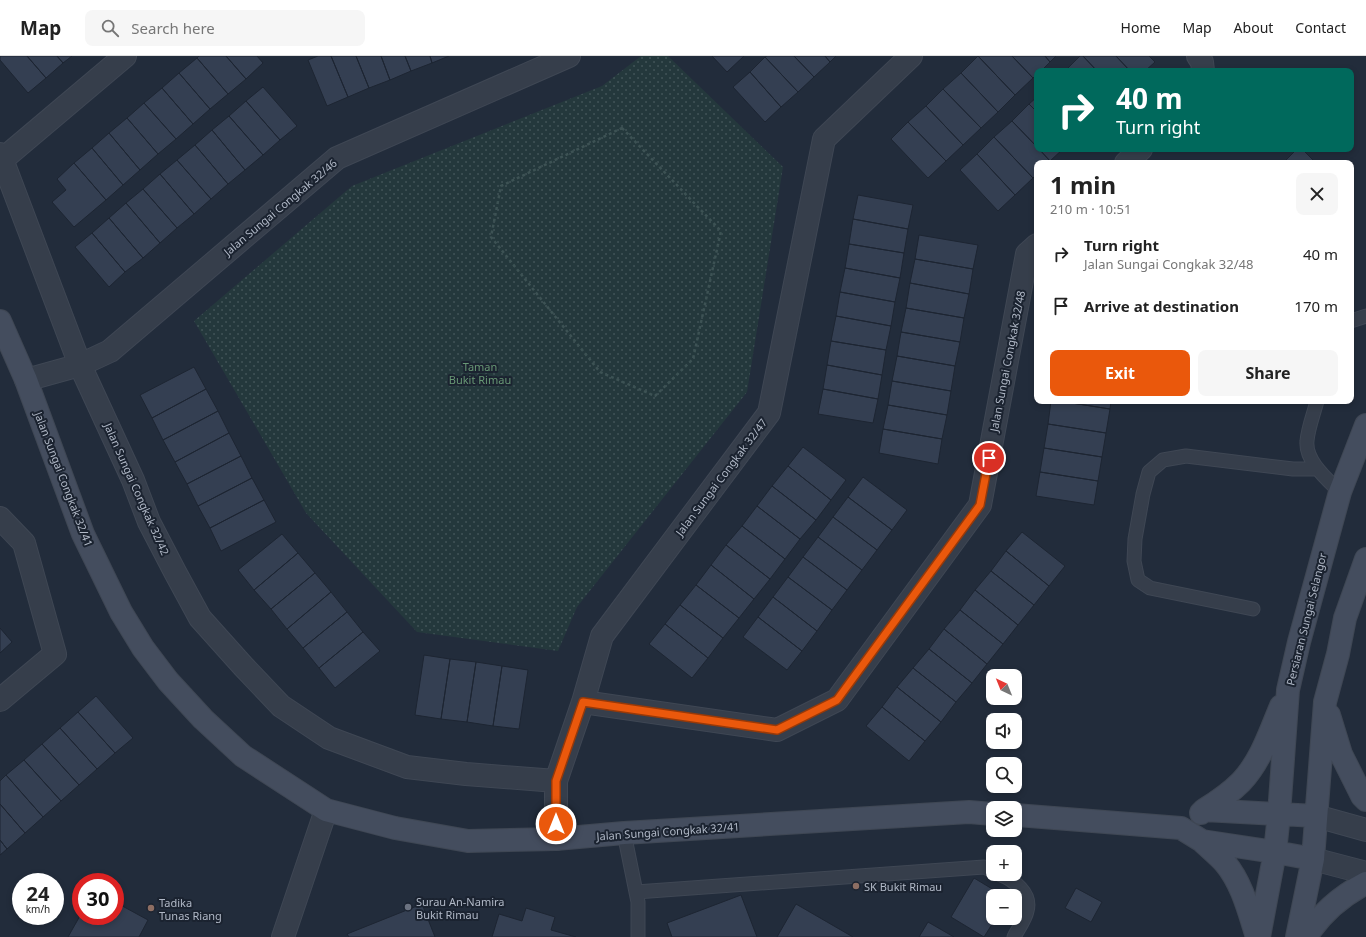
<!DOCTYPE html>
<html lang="en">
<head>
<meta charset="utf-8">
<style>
	:root { --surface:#fff; --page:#f6f6f6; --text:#222; --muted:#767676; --line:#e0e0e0; --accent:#ea580c }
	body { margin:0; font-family:"Noto Sans",sans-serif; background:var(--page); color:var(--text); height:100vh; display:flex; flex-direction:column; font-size:15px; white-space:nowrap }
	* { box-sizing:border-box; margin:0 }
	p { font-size:13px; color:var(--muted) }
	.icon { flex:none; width:22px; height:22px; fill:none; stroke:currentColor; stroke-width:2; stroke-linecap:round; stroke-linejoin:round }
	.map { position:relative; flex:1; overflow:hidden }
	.sheet { position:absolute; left:1034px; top:104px; width:320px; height:244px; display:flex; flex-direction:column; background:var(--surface); border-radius:8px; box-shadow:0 2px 6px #0003 }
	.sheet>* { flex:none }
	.banner { position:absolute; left:1034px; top:12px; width:320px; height:84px; border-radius:8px; box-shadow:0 2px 6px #0003; background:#00695c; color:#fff; overflow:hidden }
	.needle { width:26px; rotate:317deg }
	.tools { position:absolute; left:986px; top:613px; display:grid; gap:8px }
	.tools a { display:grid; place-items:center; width:36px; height:36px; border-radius:8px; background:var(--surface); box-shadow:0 2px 6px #0003; font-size:20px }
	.speed { position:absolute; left:12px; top:817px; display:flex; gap:8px; font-size:20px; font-weight:700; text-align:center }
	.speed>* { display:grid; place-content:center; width:52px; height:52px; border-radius:50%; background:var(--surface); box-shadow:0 2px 6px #0003; line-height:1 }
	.speed small { font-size:10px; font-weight:400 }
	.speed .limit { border:6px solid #d22; background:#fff; color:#111 }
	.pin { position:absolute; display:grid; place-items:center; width:34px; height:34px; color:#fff; margin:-17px; border:2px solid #fff; border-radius:50%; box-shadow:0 1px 4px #0007 }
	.me { position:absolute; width:44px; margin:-22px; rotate:0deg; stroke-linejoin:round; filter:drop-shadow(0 0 3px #0008) }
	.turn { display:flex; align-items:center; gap:14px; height:84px; padding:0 16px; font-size:18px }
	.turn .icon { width:52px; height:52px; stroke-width:2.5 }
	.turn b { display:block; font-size:28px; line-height:34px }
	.round { display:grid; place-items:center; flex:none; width:42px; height:42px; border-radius:8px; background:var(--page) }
	.head { display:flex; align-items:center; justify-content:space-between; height:68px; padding:0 16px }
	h1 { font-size:24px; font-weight:700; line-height:30px }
	.action { display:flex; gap:8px; margin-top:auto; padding:8px 16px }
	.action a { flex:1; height:46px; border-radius:8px; background:var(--accent); color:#fff; font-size:16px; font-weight:700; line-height:46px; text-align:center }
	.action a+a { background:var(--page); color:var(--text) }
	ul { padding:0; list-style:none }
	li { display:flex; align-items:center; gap:12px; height:52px; padding:0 16px }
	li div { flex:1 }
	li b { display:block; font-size:15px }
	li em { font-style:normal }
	header { display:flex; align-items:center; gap:24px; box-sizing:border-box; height:56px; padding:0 20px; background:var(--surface); border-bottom:1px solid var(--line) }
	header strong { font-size:19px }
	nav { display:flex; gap:22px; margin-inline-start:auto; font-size:14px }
	.search { width:280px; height:36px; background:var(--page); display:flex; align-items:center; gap:10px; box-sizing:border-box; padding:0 14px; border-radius:8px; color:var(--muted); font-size:15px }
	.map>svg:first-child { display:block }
</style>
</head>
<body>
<header>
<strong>Map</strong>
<div class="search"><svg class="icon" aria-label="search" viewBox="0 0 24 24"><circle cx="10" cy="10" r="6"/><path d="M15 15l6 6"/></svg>Search here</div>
<nav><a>Home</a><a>Map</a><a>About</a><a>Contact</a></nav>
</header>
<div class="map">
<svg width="1366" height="881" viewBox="0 0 1366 881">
	<defs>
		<pattern id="park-dots" width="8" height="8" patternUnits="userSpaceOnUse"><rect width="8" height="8" fill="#24383c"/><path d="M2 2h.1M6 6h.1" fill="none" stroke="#415357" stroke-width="1.8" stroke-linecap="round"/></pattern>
	</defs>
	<rect width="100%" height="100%" fill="#222c3b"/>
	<path fill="url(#park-dots)" d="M641,0H668L783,111L747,336L577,551L558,595L417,576L306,457L194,265L352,130L602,30Z"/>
	<path fill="#343f52" stroke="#1d2532" d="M0,0H27L46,22L28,37L0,4Z
		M27,0H57L63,7L46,22Z
		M57,0H72L63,7Z
		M199,0H226L246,23L228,38L197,2Z
		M226,0H257L263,7L246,23Z
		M318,0H331L348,41L327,50L308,4Z
		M331,0H356L369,32L348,41Z
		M356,0H381L390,24L369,32Z
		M381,0H405L411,15L390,24Z
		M405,0H430L432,7L411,15Z
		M430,0H449L432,7Z
		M712,0H744L727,16Z
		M767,0H794L814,21L798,36L765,1Z
		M794,0H825L830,6L814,21Z
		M825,0H836L830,6Z
		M978,0L1015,39L998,56L961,17Z
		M978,0H1012L1033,22L1015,39Z
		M1012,0H1045L1050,6L1041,15H1037V18L1033,22Z
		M1045,0H1056L1050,6Z
		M1080,0H1083L1097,15H1065Z
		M1083,0H1116L1130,15H1097Z
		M1116,0H1149L1155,6L1145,15H1130Z
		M765,1L798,36L781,51L750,16Z
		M197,2L228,38L210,53L179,17Z
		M750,16L781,51L765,66L733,31Z
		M179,17L210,53L193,68L162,32Z
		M961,17L998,56L981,72L943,33Z
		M263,31L297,70L280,84L246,45Z
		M162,32L193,68L176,83L144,47Z
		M943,33L981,72L963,89L926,50Z
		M1037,41V56L1029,48Z
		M246,45L280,84L263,99L229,60Z
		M144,47L176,83L158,98L127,62Z
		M1029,48L1037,56V91L1012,65Z
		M926,50L963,89L946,105L908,66Z
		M229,60L263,99L245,114L212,74Z
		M127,62L158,98L140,114L109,77Z
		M1012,65L1037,91V93H1039L1050,105L1049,107H1037V118L1033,122L994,81Z
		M908,66L946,105L928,122L891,83Z
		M212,74L245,114L228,128L195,89Z
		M109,77L140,114L123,129L92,92Z
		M994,81L1033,122L1015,139L977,98Z
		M195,89L228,128L211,143L177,104Z
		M92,92L123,129L106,144L74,107Z
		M1039,93H1063L1050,105Z
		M1297,93H1302L1316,107H1283Z
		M977,98L1015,139L998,155L960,114Z
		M177,104L211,143L194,158L160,118Z
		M74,107L106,144L74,171L52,146L66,134L57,123Z
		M160,118L194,158L177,172L143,133Z
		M143,133L177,172L160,187L126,147Z
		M858,139L913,149L908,173L853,163Z
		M126,147L160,187L143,202L109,162Z
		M109,162L143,202L125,216L92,177Z
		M853,163L908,173L904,197L849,188Z
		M92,177L125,216L109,231L75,191Z
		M919,179L978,189L973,213L915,203Z
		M849,188L904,197L900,222L845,212Z
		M915,203L973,213L969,238L910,227Z
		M845,212L900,222L895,246L840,236Z
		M910,227L969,238L964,262L906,252Z
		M840,236L895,246L891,270L836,260Z
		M906,252L964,262L960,286L901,276Z
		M836,260L891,270L886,294L831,285Z
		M901,276L960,286L955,310L897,300Z
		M831,285L886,294L882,319L827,309Z
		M897,300L955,310L951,335L892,325Z
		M827,309L882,319L878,343L823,333Z
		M194,311L206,333L152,362L140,339Z
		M892,325L951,335L947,359L888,349Z
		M206,333L218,355L163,384L152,362Z
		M823,333L878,343L873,367L818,358Z
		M1051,345H1059L1110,353L1106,377L1048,368Z
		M1059,345H1111L1110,353Z
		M888,349L947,359L942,383L883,373Z
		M218,355L229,377L175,406L163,384Z
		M1048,368L1106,377L1102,401L1044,392Z
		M883,373L942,383L938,408L879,397Z
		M229,377L241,400L187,428L175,406Z
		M803,391L846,424L831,444L788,410Z
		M1044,392L1102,401L1098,425L1040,416Z
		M241,400L252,422L198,450L187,428Z
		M788,410L831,444L816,464L772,430Z
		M1040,416L1098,425L1094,449L1036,440Z
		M863,421L907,454L892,474L848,441Z
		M252,422L264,444L210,472L198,450Z
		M772,430L816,464L800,483L757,450Z
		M848,441L892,474L877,494L833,461Z
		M264,444L276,466L221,495L210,472Z
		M757,450L800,483L785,503L742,470Z
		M833,461L877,494L862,514L818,481Z
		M742,470L785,503L770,523L726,489Z
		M1022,476L1065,510L1049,530L1006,495Z
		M282,478L298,497L254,534L238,514Z
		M818,481L862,514L847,534L803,501Z
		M726,489L770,523L754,543L711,509Z
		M1006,495L1049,530L1034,549L991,515Z
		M298,497L315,517L271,553L254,534Z
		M803,501L847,534L832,554L788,521Z
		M711,509L754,543L739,562L696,529Z
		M991,515L1034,549L1018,569L975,534Z
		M315,517L331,536L287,573L271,553Z
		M788,521L832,554L817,575L773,541Z
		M696,529L739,562L723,582L680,549Z
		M975,534L1018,569L1003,588L960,554Z
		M331,536L347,556L303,592L287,573Z
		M773,541L817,575L802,595L758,561Z
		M680,549L723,582L708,602L665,568Z
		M960,554L1003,588L987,608L944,573Z
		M347,556L363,576L319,612L303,592Z
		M758,561L802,595L787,614L743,581Z
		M665,568L708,602L692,622L649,588Z
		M0,572L12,586L0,597Z
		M944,573L987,608L972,627L929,593Z
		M363,576L380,595L335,632L319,612Z
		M929,593L972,627L956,646L913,612Z
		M424,599L450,603L441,663L415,659Z
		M450,603L476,606L467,666L441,663Z
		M476,606L502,610L493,670L467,666Z
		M502,610L528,614L519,673L493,670Z
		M913,612L956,646L941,666L897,631Z
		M897,631L941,666L925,685L882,651Z
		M96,640L133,682L115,697L78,656Z
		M882,651L925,685L909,705L866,670Z
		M78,656L115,697L97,713L60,672Z
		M60,672L97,713L79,729L42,688Z
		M42,688L79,729L61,745L24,704Z
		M24,704L61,745L43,761L6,719Z
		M6,719L43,761L25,777L0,748V725Z
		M0,748L25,777L7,793L0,784Z
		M0,784L7,793L0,799Z
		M974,822L1004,840H993V862H996L984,881L951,861Z
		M1076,832L1102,846L1091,866L1065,852Z
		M741,839L757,881H672L667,867Z
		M115,846L148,864L139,881H68L81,858V860H115Z
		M422,848L435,881H349L347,878Z
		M796,848L853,881H777Z
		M526,852L555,861L551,874L576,881H492L499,858L522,865Z
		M928,866L954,881H919Z"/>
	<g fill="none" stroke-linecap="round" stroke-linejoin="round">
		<g stroke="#3f4754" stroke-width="15">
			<path id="lane" d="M1351,265L1366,260
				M1317,345C1314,357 1308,372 1307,385C1305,405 1327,423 1340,436
				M1253,553L1150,532L1138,524L1134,505L1135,483L1143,438L1149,416L1163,404L1186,400L1293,413H1318
				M624,777L638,846V881
				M999,818C1014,824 1032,837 1027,855C1025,864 1018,873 1014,881
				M636,836L984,811L993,815"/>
		</g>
		<g stroke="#3f4754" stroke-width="24">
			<path id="street" d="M1198,0L1202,6L1203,15
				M0,98L80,309L133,424L149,466L175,516L200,562L243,610L281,650L329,682L407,711L466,718L556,725
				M3,103L125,0
				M1126,107L1141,93
				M26,324L80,309L110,295L337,102L569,0
				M0,462L24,487L55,598L0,644
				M583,646L777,674L837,644L980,449L1027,198L1037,189
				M1316,760L1366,774
				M556,783V725L583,646L602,580L769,357L824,83L911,0
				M1313,803L1366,817
				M283,881L326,754"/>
		</g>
		<g stroke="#3f4754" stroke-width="24">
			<path id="secondary" d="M0,265L26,324L83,478L121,556L143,592L168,625L203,663L243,700L326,754L395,772L468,785L556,783L624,777L969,756L993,758
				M1329,659L1341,698L1362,740L1366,744
				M1204,754C1217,746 1230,737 1241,726C1261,705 1270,676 1281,650
				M1201,757L1204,754L1316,760
				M1015,759L1181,772L1202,785L1275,796L1313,803
				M1202,785C1209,792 1218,799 1225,807C1242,827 1249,856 1257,881
				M1259,881L1275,796L1279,758L1288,634L1299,586L1340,436L1366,369
				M1297,881L1313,803L1325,646L1338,598L1345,562L1366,503
				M1306,881C1321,857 1341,840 1366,827"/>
		</g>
		<path stroke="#3d5254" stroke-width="2.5" stroke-dasharray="3 3" stroke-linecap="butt" d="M622,72L721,175L693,303L655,340L600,316L491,181L501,130Z"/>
		<use href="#lane" stroke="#363e4b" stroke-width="13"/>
		<use href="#street" stroke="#363e4b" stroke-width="22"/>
		<use href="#secondary" stroke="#444d5e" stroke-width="22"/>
	</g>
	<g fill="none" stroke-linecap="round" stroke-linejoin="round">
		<g stroke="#983908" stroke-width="10">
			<path id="route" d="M556,768V725L583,646L777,674L837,644L980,449L989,402"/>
		</g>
		<use href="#route" stroke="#ea580c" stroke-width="7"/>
	</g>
	<g fill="#8d6e63" stroke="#1b2330" stroke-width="1.5">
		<circle cx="856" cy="830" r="4"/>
		<circle cx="151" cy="852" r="4"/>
	</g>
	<circle fill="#6b7280" stroke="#1b2330" stroke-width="1.5" cx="408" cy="851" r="4"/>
	<g text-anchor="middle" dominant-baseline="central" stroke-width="4" stroke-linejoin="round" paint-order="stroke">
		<g font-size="11" fill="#b1b9c7" stroke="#1b2330">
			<text transform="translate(280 151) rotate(-40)">Jalan Sungai Congkak 32/46</text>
			<text transform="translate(1007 305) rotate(-79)">Jalan Sungai Congkak 32/48</text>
			<text transform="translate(721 421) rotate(-53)">Jalan Sungai Congkak 32/47</text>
			<text transform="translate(64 423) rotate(69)">Jalan Sungai Congkak 32/41</text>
			<text transform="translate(137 433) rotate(66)">Jalan Sungai Congkak 32/42</text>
			<text transform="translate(1306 563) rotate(-76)">Persiaran Sungai Selangor</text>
			<text transform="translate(668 775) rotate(-4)">Jalan Sungai Congkak 32/41</text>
		</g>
		<g font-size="11" fill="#689875" stroke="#1b2330">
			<text x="480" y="310">Taman<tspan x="480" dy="13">Bukit Rimau</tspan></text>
		</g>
		<g font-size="11" fill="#b1b9c7" stroke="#1b2330" text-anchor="start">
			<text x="864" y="830">SK Bukit Rimau</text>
			<text x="416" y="845">Surau An-Namira<tspan x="416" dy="13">Bukit Rimau</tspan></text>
			<text x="159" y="846">Tadika<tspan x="159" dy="13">Tunas Riang</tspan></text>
		</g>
	</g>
</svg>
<div class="tools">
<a><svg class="needle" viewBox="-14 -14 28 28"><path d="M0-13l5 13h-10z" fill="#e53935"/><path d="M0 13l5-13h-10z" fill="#767676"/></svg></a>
<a><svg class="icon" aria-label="sound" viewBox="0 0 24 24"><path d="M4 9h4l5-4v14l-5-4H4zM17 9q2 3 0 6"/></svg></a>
<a><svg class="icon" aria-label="search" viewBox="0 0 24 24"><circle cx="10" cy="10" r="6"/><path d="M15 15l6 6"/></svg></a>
<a><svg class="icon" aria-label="layers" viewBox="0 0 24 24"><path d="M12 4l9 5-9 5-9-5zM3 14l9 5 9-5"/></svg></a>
<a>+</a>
<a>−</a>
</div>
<div class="speed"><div>24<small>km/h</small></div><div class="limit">30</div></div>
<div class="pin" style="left:989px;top:402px;background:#d93025"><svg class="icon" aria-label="arrive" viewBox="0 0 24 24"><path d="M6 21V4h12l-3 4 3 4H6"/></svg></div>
<svg class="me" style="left:556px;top:768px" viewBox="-20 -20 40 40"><circle r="17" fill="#ea580c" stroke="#fff" stroke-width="3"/><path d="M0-11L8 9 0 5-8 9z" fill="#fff"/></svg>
<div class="banner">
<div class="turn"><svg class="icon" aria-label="right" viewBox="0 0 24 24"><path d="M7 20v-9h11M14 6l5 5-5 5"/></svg><div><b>40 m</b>Turn right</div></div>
</div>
<section class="sheet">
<div class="head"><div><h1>1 min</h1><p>210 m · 10:51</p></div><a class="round"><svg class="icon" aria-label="close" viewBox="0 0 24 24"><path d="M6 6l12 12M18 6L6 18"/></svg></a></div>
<ul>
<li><svg class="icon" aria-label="right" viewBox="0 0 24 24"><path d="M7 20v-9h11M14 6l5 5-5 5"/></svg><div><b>Turn right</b><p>Jalan Sungai Congkak 32/48</p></div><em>40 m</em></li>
<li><svg class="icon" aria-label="arrive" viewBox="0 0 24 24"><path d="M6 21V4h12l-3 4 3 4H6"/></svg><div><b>Arrive at destination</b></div><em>170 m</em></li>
</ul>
<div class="action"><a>Exit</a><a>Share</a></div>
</section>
</div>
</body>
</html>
